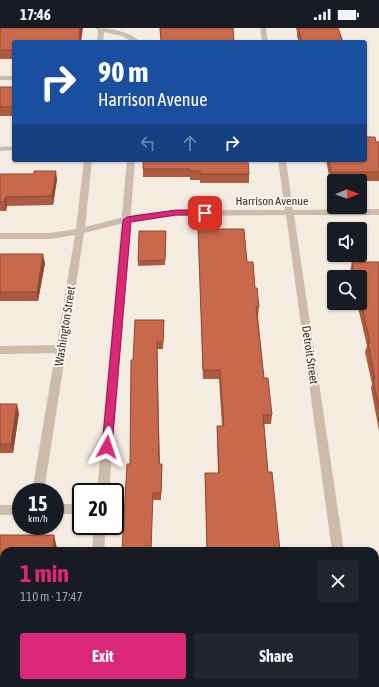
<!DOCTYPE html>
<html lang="en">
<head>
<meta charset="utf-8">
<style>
	:root { --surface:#171b24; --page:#20242c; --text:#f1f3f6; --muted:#9ea1a6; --accent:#db2777 }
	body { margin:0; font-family:"Asap Condensed",sans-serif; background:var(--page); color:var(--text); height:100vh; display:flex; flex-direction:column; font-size:15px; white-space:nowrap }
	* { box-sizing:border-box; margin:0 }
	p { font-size:13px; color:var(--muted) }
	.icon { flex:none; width:22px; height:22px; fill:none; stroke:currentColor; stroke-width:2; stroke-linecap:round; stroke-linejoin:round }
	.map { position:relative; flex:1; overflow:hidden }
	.panel { position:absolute; left:0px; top:519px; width:379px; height:140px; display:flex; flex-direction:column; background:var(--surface); border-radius:12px 12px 0 0; box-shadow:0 1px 3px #0004 }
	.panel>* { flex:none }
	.guide { position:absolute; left:12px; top:12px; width:355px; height:122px; border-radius:4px; box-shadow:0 1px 3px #0004; background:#1a4fa0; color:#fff; overflow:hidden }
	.needle { width:26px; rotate:89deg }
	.buttons { position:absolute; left:327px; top:146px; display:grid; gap:8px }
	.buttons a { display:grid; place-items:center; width:40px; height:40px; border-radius:4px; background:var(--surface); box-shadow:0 1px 3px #0004; font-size:20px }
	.speed { position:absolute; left:12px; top:455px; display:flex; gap:8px; font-size:20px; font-weight:700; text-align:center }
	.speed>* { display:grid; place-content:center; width:52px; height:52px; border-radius:50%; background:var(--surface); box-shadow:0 1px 3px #0004; line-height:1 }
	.speed small { font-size:10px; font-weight:400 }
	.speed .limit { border:2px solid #111; border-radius:6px; background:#fff; color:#111 }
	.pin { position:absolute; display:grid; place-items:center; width:34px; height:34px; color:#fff; margin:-17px; border-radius:8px; box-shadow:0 2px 6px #0006 }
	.me { position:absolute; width:44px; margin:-22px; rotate:5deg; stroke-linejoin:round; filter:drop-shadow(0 0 3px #0008) }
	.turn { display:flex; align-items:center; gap:14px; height:84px; padding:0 20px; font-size:18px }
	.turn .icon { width:52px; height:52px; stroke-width:2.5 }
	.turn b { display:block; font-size:28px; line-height:34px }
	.lanes { display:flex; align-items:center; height:38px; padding:0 20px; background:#0003; justify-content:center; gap:20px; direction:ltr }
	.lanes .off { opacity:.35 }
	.round { display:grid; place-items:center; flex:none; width:42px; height:42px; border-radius:4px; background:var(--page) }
	.headline { display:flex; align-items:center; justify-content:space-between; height:68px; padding:0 20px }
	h1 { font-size:24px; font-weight:700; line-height:30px; color:var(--accent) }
	.primary-button { display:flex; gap:8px; margin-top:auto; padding:8px 20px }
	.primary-button a { flex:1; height:46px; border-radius:4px; background:var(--accent); color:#fff; font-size:16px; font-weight:700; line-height:46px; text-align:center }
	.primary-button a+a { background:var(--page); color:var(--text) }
	.status { display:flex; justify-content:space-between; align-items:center; height:28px; padding:0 20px; background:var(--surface); direction:ltr }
	.status svg { height:11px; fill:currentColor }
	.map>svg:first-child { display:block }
</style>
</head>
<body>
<div class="status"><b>17:46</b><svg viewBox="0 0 49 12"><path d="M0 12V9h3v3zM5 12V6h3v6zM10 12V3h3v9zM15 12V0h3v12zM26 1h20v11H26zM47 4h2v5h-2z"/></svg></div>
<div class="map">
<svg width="379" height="659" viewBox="0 0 379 659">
	<rect width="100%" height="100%" fill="#f4ebe1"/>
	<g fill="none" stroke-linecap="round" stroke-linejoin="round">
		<path fill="#cdbbac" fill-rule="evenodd" d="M95,0C109,0 130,3 140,14H133L122,8L104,4L103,14H97L98,2Z
			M14,118V122L0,123V119Z
			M127,132H135L109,464H97Z
			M61,317L65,318L66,321L65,324L61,325L0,326V318Z"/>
		<path fill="#cdbbac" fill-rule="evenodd" d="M260,0H266L268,14H262Z
			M0,48H14V52H0Z
			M84,132H92L85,199L136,186L176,182H285L278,132H286L293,182L379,181V187H294L344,523H332L286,187L176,188L136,192L84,205L44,464H32L75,207L50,211H0V205H50L76,201Z
			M55,476H81V486H55Z
			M0,477H21V487H0Z
			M94,498H106L104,523H92Z
			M80,655H94V659H80Z
			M350,655H364V659H350Z"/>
	</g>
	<path fill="#ac5a40" d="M0,0L14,14V31H0Z
		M296,0H338L343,14H299L297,9V4Z
		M0,59H14V88H0Z
		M376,114H379V153H330L326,132H365Z
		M143,132L249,146V155H200V152H190V149H143Z
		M0,146L57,151L53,177L7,178L6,183H0Z
		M198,201L247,234L255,260L259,279L258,288L264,350L272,387L271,396H264L268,444L280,523H207L205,445H218L217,408V398H222L219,351H203Z
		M166,208L165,237L138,238V233Z
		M0,224V226L45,235L38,273H0Z
		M352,234H379V403L371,360L372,356L365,324L367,318L357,275H360V249H351L350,243Z
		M164,299L163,321H157L160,436H162V442L161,472H153L122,523L130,436L133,332Z
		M0,376L19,385L13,425H0Z"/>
	<path fill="#8c4a34" d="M80,0H83L81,14H79Z
		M56,143L57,151L53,177L52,168Z
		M6,169L7,178L6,183L4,174Z
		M43,226L45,235L38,273L37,264Z
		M17,376L19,385L13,425L11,416Z
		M54,507L57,520V523H53Z
		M4,652V655H10L9,659H3Z"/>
	<path fill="#c8694b" stroke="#8c4a34" d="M0,0H80L79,14H14V22H0Z
		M160,0H233L234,14H161Z
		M298,0H338L343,14H302Z
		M0,59H14V79H0Z
		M365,109H375L376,114H379V144H331L329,132H365Z
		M143,132H248L249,146H200V143H190V141H143Z
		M34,143H56L52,168L6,169L4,174H0V146H34Z
		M198,201H244L247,234H253L255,260H257L259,279H256L264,350H268L272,387H263L268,444H272L280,523H207L205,445H219L217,398H224L220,342H203Z
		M139,203H166L165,232L138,233Z
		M0,226H43L37,264H0Z
		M352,234H379V381L373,351H375L368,315H370L360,269V249H355Z
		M135,292H164L163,314H157L159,436H162L161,465H153L151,523H120H122L127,436H130L131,332H133Z
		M0,376H17L11,416H0Z
		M0,507H54L53,523H4V652L3,659H0Z
		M211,655H292V659H211Z"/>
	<path fill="#db2777" stroke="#8e194d" d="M176,182H205L209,185L205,187H176L131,194L112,419L110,421H103L102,419L123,192L127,189Z"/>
	<g text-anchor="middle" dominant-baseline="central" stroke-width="4" stroke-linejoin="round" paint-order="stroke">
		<g font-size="12" fill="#3b302b" stroke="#fbf5ee">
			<text x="272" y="173">Harrison Avenue</text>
			<text transform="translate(65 298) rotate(-81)">Washington Street</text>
			<text transform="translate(310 327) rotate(82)">Detroit Street</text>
		</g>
	</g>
</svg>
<div class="buttons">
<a><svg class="needle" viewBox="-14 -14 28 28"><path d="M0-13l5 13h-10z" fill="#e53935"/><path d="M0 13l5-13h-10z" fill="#9ea1a6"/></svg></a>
<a><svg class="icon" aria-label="sound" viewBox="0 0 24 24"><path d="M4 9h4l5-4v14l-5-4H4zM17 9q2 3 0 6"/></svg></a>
<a><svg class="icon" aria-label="search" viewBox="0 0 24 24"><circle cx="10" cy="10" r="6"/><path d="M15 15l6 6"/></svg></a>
</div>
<div class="speed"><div>15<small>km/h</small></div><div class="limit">20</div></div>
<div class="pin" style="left:205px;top:185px;background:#d93025"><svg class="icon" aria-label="arrive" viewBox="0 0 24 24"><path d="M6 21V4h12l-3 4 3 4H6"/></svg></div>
<svg class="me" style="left:107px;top:419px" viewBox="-20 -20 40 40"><path d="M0-17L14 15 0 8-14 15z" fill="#db2777" stroke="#fff" stroke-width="4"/></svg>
<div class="guide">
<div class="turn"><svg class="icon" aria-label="right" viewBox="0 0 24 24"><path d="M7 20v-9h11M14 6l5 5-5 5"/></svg><div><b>90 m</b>Harrison Avenue</div></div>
<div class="lanes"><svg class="icon off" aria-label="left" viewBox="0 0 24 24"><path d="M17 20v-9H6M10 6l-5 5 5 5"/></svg><svg class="icon off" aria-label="ahead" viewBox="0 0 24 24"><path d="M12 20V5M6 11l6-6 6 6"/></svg><svg class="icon" aria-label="right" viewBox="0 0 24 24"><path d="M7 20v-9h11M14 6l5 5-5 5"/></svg></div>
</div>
<section class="panel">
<div class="headline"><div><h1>1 min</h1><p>110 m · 17:47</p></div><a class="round"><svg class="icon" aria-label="close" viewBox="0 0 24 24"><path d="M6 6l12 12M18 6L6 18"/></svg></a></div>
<div class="primary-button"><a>Exit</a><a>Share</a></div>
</section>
</div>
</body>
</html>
